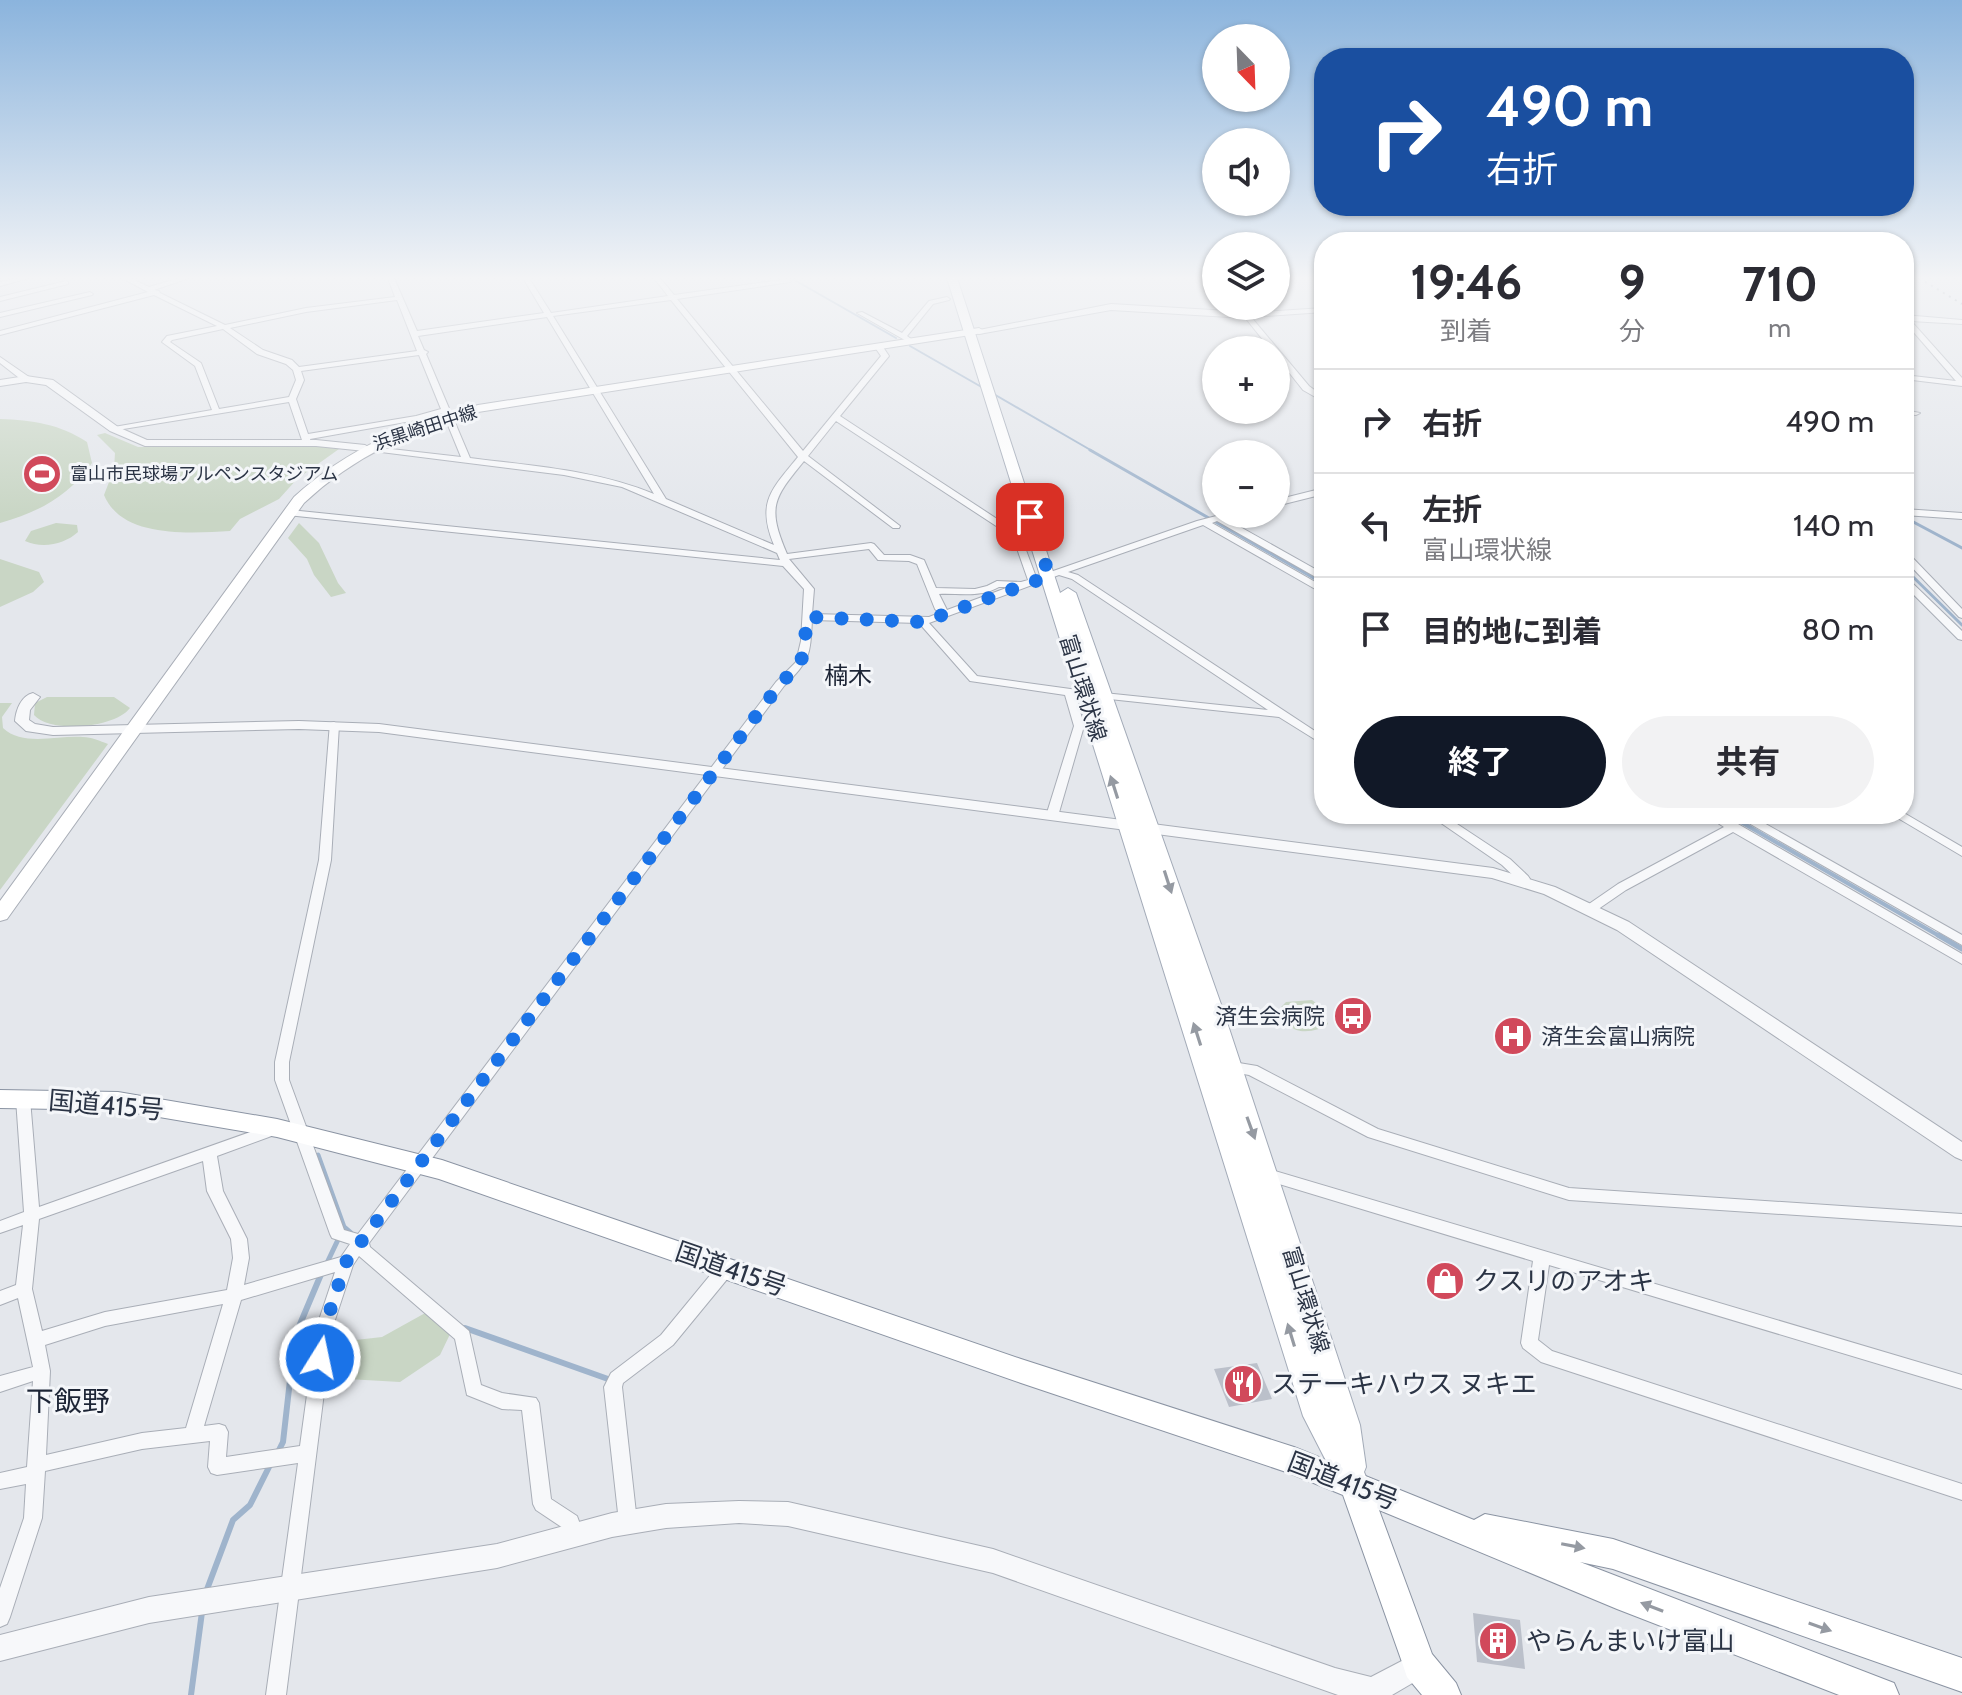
<!DOCTYPE html>
<html lang="ja">
<head>
<meta charset="utf-8">
<style>
	:root { --surface:#fff; --page:#f2f2f3; --text:#2b2b33; --muted:#7c7c81; --line:#e1e1e2; --accent:#111827 }
	body { margin:0; font-family:Cabin,"Noto Sans JP",sans-serif; background:var(--page); color:var(--text); height:100vh; display:flex; flex-direction:column; font-size:30px; white-space:nowrap }
	* { box-sizing:border-box; margin:0 }
	p { font-size:26px; color:var(--muted) }
	.icon { flex:none; width:44px; height:44px; fill:none; stroke:currentColor; stroke-width:2; stroke-linecap:round; stroke-linejoin:round }
	.map { position:relative; flex:1; overflow:hidden }
	.drawer { position:absolute; left:1314px; top:232px; width:600px; height:592px; display:flex; flex-direction:column; background:var(--surface); border-radius:32px; box-shadow:0 2px 6px #0004 }
	.drawer>* { flex:none }
	.hud { position:absolute; left:1314px; top:48px; width:600px; height:168px; border-radius:32px; box-shadow:0 2px 6px #0004; background:#1a4fa0; color:#fff; overflow:hidden }
	.needle { width:52px; rotate:157deg }
	.tools { position:absolute; left:1202px; top:24px; display:grid; gap:16px }
	.tools a { display:grid; place-items:center; width:88px; height:88px; border-radius:50%; background:var(--surface); box-shadow:0 2px 6px #0004; font-size:40px }
	.pin { position:absolute; display:grid; place-items:center; width:68px; height:68px; color:#fff; margin:-34px; border-radius:16px; box-shadow:0 4px 12px #0006 }
	.me { position:absolute; width:88px; margin:-44px; rotate:10deg; stroke-linejoin:round; filter:drop-shadow(0 0 6px #0008) }
	.turn { display:flex; align-items:center; gap:28px; height:168px; padding:0 40px; font-size:36px }
	.turn .icon { width:104px; height:104px; stroke-width:2.5 }
	.turn b { display:block; font-size:56px; line-height:68px }
	.eta { display:flex; justify-content:space-evenly; align-items:center; height:136px; text-align:center }
	.eta b { font-size:48px; font-weight:700; line-height:56px }
	.action { display:flex; gap:16px; margin-top:auto; padding:16px 40px }
	.action a { flex:1; height:92px; border-radius:48px; background:var(--accent); color:#fff; font-size:32px; font-weight:700; line-height:92px; text-align:center }
	.action a+a { background:var(--page); color:var(--text) }
	ul { padding:0; list-style:none }
	li { display:flex; align-items:center; gap:24px; height:104px; padding:0 40px; border-top:2px solid var(--line) }
	li div { flex:1 }
	li b { display:block; font-size:30px }
	li em { font-style:normal }
	.map>svg:first-child { display:block }
</style>
</head>
<body>
<div class="map">
<svg width="1962" height="1695" viewBox="0 0 1962 1695">
	<rect width="100%" height="100%" fill="#e4e7ec"/>
	<path fill="#c9d6c5" d="M0,419C32,420 60,424 87,442L92,463C69,496 39,512 0,523Z
		M105,433L138,447L313,446L339,449L297,479L279,499L240,519L230,531C191,533 122,539 104,495L114,469L115,453L97,435Z
		M56,523L77,525L78,532C65,544 43,549 25,541L31,531Z
		M299,523L319,543L338,583L346,593L331,597L314,575L307,559L288,538Z
		M0,559L39,572L44,582L33,592L0,607Z
		M47,697H114L130,708C115,728 51,734 34,715L35,703Z
		M0,703H12L2,717L3,728C23,747 58,735 83,737C92,737 100,741 108,744L0,890Z
		M1312,1000L1320,1006L1328,1024C1320,1031 1298,1035 1290,1026C1286,1021 1284,1012 1281,1007L1286,1002Z
		M427,1312L452,1330L440,1355L400,1382L330,1378L338,1342L382,1337Z"/>
	<g fill="none" stroke-linecap="round" stroke-linejoin="round">
		<path stroke="#9fb4cc" stroke-width="2" d="M791,278L896,338
			M910,346L985,389
			M992,393L1094,452"/>
		<path stroke="#9fb4cc" stroke-width="3" d="M1090,450L1324,584
			M1904,517L1962,548
			M1904,568L1962,625"/>
		<path stroke="#9fb4cc" stroke-width="4" d="M1727,814L1941,937"/>
		<path stroke="#9fb4cc" stroke-width="5" d="M1938,935L1962,949
			M318,1155L344,1227L351,1233
			M326,1265L344,1227"/>
		<path stroke="#9fb4cc" stroke-width="6" d="M465,1328L608,1379
			M278,1452L283,1442L295,1336L322,1272
			M206,1592L233,1520L250,1505L271,1463
			M191,1695L202,1612"/>
	</g>
	<path fill="#bbc0ca" d="M1257,1363L1272,1399L1229,1407L1214,1369Z
		M1473,1613L1520,1620L1525,1669L1477,1662Z"/>
	<g fill="none" stroke-linecap="round" stroke-linejoin="round">
		<g stroke="#a9aeb7" stroke-width="2">
			<path id="minor" d="M18,278H29L0,286V282Z
				M122,278H130L149,287L179,278H189L154,290L159,291L160,293L225,325L306,308L395,297L388,278H394L417,331L544,313L523,278H529L551,313L668,296L654,278H660L674,295L788,279L791,281L790,282L677,299L803,451L881,356L874,346L878,344H881L889,356L840,416L1020,534L1036,577L1197,521L1224,514H1238L1226,519L1324,574V581L1321,580L1217,521L1212,523L1324,587V594L1203,525L1068,572L1078,575L1324,737V745L1279,717L1100,698L1099,696L1104,693L1268,710L1072,579L1059,575L929,623L977,676L1085,691L1090,694L1085,697L1076,696L1084,726L1058,816L1052,820L1046,816L1074,726L1065,695L970,681L919,623L812,620C810,657 810,660 784,686L369,1243L370,1247L469,1331L481,1385L502,1393L536,1398L539,1403L551,1499L577,1516L584,1535L582,1541L575,1544L568,1541L563,1528L536,1510L533,1504L522,1410L502,1409L467,1395L455,1339L359,1256L353,1265L332,1329L286,1695H266L298,1463L217,1475L211,1473L208,1467L210,1441L142,1449L45,1471L42,1518L10,1617L7,1624L0,1627V1588L24,1518L26,1484L0,1489V1473L27,1467L33,1381L0,1392V1376L33,1367L18,1298L0,1305V1291L16,1285L23,1225L0,1233V1221L24,1212L16,1099L18,1095L23,1094L28,1095L30,1099L39,1207L267,1126L272,1124L277,1126L279,1130L277,1134L217,1156L223,1191L247,1239L249,1258L244,1285L341,1257L350,1244L332,1238L330,1234L275,1080V1062L319,860L330,723L334,722L339,725L331,860L289,1062V1080L344,1230L358,1234L776,682L796,662L801,641L804,589L783,566L287,515L286,513L290,510L780,560L777,553L622,487L564,475L365,450L361,448L365,446L461,457L443,413L417,420L310,439L311,443L307,445L303,443L289,402L111,431V427H114L212,410L195,366L162,342L167,336L217,326L154,295L0,335V331L148,292ZM397,300L417,351L299,367L292,360L263,350L230,328L306,312ZM671,300L798,457C772,489 756,502 774,545L666,499L553,316ZM547,317L654,494C596,470 532,466 470,458L426,354L428,352L424,350L418,336ZM223,329L257,354L286,364L293,370L296,380L289,397L219,409L201,363L170,342L172,340ZM419,355L441,409L416,416L308,434L296,399L304,380L301,371ZM836,421L1013,537L1028,580L1021,582L997,581L987,586L975,589L936,588L924,560L910,555H884L874,544L871,543L787,554C767,507 773,499 804,461L893,528H899L900,526L808,456ZM869,549L878,560L909,561L917,564L935,609L939,613L929,617L812,614L814,589L789,559ZM999,587H1009L947,610L939,594C959,593 980,598 999,587ZM203,1161L207,1191L231,1239L233,1258L227,1290L105,1312L42,1331L32,1289L39,1219ZM335,1272L316,1329L300,1446L226,1457L228,1432L225,1426L219,1424L204,1426L241,1300ZM223,1304L186,1428L142,1433L46,1455L50,1371L45,1345L105,1326Z
				M66,281L68,282V284L0,301V297Z
				M90,292L93,294L92,295L0,317V313Z
				M947,297L950,299L949,300L933,304L907,336L914,341L910,343L857,313L862,312L902,333L929,301Z
				M1324,308V312L1251,317L1309,386L1324,397V402L1303,390L1276,356V350H1271L1243,315L1246,313Z
				M1904,315L1962,320V324L1911,321L1962,378V386L1904,379V375L1956,381L1904,321Z
				M0,357L29,377V381H23L0,363Z
				M1904,410L1920,413L1916,415L1904,414Z
				M1324,488V494L1276,506V500Z
				M1904,509L1962,513V519L1904,515Z
				M1904,551L1907,552L1962,609V618L1959,617L1904,559Z
				M1904,577L1907,578L1962,631V640L1958,639L1904,585Z
				M1904,813L1962,847V856L1891,814Z
				M1428,814H1442L1510,859L1528,876L1530,879L1528,882H1520L1502,865Z
				M1704,814H1718L1738,824L1962,954V964L1733,832L1626,890L1594,912H1586L1584,909L1586,906L1618,884L1724,827Z
				M1733,814H1748L1962,935V945Z
				M1227,1061L1257,1066L1378,1129L1569,1188L1962,1214V1226L1569,1200L1368,1137L1249,1075L1222,1070L1220,1066L1222,1062Z
				M1268,1169L1962,1375V1389L1549,1265L1538,1340L1552,1351L1962,1484V1500L1541,1362L1523,1348L1521,1343L1533,1261L1263,1179L1260,1175L1263,1171Z
				M727,1260L733,1262L735,1267L733,1272L673,1345L623,1383L622,1387L637,1522L635,1528L628,1531L621,1528L619,1522L604,1387L611,1373L661,1335L721,1262Z"/>
		</g>
		<g stroke="#a9aeb7" stroke-width="2">
			<path id="tertiary" d="M1111,304L1246,312L1251,315L1246,318L1111,310L979,334L974,331Z
				M26,376L53,380L118,427L147,440H316L365,445L370,448L365,451L316,446H145L110,431L46,385L26,382L0,386V380Z
				M33,693L40,697L30,710L29,720L35,724L53,727L299,721L379,724L1493,868L1555,887L1629,922L1962,1142V1160L1955,1157L1617,930L1544,894L1492,878L379,732L299,729L53,735L26,731L15,721C16,710 21,696 33,693Z
				M739,1501L788,1502L993,1549L1335,1668L1371,1677L1419,1652L1428,1656L1432,1665L1428,1674L1392,1695H1338L993,1573L788,1526L739,1523L666,1528L612,1537L497,1568L149,1623L0,1661V1635L149,1597L497,1544L612,1513L666,1504Z"/>
		</g>
		<g stroke="#a9aeb7" stroke-width="2">
			<path id="secondary" d="M979,328L984,331L983,333L478,412C412,430 354,456 304,503L7,919L0,921V901L294,497C348,448 409,423 478,405Z"/>
		</g>
		<g stroke="#a3abb8" stroke-width="2">
			<path id="primary" d="M947,278H957L1060,593L1068,588L1076,593L1222,1007L1360,1425L1366,1467L1364,1472L1369,1484L1365,1494L1354,1498L1343,1494L1303,1416Z"/>
		</g>
		<g stroke="#8b94a3" stroke-width="2">
			<path id="trunk" d="M0,1090L118,1092L277,1119L442,1160L1021,1359L1294,1447L1474,1520L1485,1514L1613,1539L1962,1658V1692L1613,1569L1580,1562L1894,1683L1899,1695H1839L1617,1609L1379,1510L1432,1654L1456,1683L1461,1695H1422L1407,1677L1403,1665L1343,1495L1289,1473L1021,1383L439,1179L277,1137L118,1110L0,1108Z"/>
		</g>
		<use href="#minor" fill="#f7f8fa" fill-rule="evenodd"/>
		<use href="#tertiary" fill="#f7f8fa" fill-rule="evenodd"/>
		<use href="#secondary" fill="#fff" fill-rule="evenodd"/>
		<use href="#primary" fill="#fff" fill-rule="evenodd"/>
		<use href="#trunk" fill="#fff" fill-rule="evenodd"/>
		<path stroke="#7d8696" stroke-width="2" stroke-dasharray="2 5" stroke-linecap="butt" d="M1919,278L1962,304"/>
	</g>
	<defs><path id="oneway-solid" d="M-6-.8H1V-3.2L6.5 0L1 3.2V.8H-6Z" transform="scale(2)"/></defs>
	<g fill="#959aa2">
		<use href="#oneway-solid" transform="translate(1114 787) rotate(-108)"/>
		<use href="#oneway-solid" transform="translate(1168 882) rotate(72)"/>
		<use href="#oneway-solid" transform="translate(1197 1034) rotate(-108)"/>
		<use href="#oneway-solid" transform="translate(1251 1128) rotate(70)"/>
		<use href="#oneway-solid" transform="translate(1291 1335) rotate(-107)"/>
		<use href="#oneway-solid" transform="translate(1573 1546) rotate(11)"/>
		<use href="#oneway-solid" transform="translate(1652 1607) rotate(-159)"/>
		<use href="#oneway-solid" transform="translate(1820 1627) rotate(19)"/>
	</g>
	<linearGradient id="sky" x2="0" y2="1"><stop stop-color="#8bb4dd"/><stop offset="0.54" stop-color="#f3f4f6"/><stop offset="1" stop-color="#f3f4f6" stop-opacity="0"/></linearGradient>
	<rect width="1962" height="515" fill="url(#sky)"/>
	<g fill="none" stroke-linecap="round" stroke-linejoin="round">
		<path stroke="#1a73e8" stroke-width="14" stroke-dasharray="0 25.2" d="M320,1358L324,1329L346,1262L780,684L801,663L808,617L923,622L1041,579L1049,575L1030,517"/>
	</g>
	<defs>
		<g id="stadium-disc" transform="scale(2)"><circle r="9.5" fill="#d1495b" stroke="#f4f6f9"/><path d="M0-5a6.5 5 0 1 0 0 10a6.5 5 0 1 0 0-10ZM-3.5-1.8h7v3.6h-7Z" fill="#fff"/></g>
		<g id="bus-disc" transform="scale(2)"><circle r="9.5" fill="#d1495b" stroke="#f4f6f9"/><path d="M-5-6H5V4H4V6H2V4H-2V6H-4V4H-5ZM-3.5-4V0h7V-4ZM-3.5 1.2v1.5H-2V1.2ZM2 1.2v1.5H3.5V1.2Z" fill="#fff"/></g>
		<g id="hospital-disc" transform="scale(2)"><circle r="9.5" fill="#d1495b" stroke="#f4f6f9"/><path d="M-5-5h3v3.5h4V-5h3V5h-3V1.5h-4V5h-3Z" fill="#fff"/></g>
		<g id="shop-disc" transform="scale(2)"><circle r="9.5" fill="#d1495b" stroke="#f4f6f9"/><path d="M-5-2.5h2.3a2.7 3.5 0 0 1 5.4 0H5L5.5 6h-11ZM-1.5-2.5h3a1.5 2.3 0 0 0-3 0Z" fill="#fff"/></g>
		<g id="restaurant-disc" transform="scale(2)"><circle r="9.5" fill="#d1495b" stroke="#f4f6f9"/><path d="M-5-6h1v4h1v-4h1v4h1v-4h1v5L-1.5 .5V6h-2V.5L-5-1ZM5-6V6H3V1.5H1.5Q1.5-4 5-6Z" fill="#fff"/></g>
		<g id="building-disc" transform="scale(2)"><circle r="9.5" fill="#d1495b" stroke="#f4f6f9"/><path d="M-4-6H4V6H1V3H-1V6H-4ZM-2.5-4.3h1.7v1.8h-1.7ZM.8-4.3h1.7v1.8H.8ZM-2.5-1h1.7V.8h-1.7ZM.8-1h1.7V.8H.8Z" fill="#fff"/></g>
	</defs>
	<g fill-rule="evenodd">
		<use href="#stadium-disc" x="42" y="474"/>
		<use href="#bus-disc" x="1353" y="1016"/>
		<use href="#hospital-disc" x="1513" y="1036"/>
		<use href="#shop-disc" x="1445" y="1281"/>
		<use href="#restaurant-disc" x="1243" y="1384"/>
		<use href="#building-disc" x="1498" y="1641"/>
	</g>
	<g text-anchor="middle" dominant-baseline="central" stroke-width="6" stroke-linejoin="round" paint-order="stroke">
		<g font-size="18" fill="#2b3445" stroke="#f4f6f9">
			<text transform="translate(425 428) rotate(-18)">浜黒崎田中線</text>
		</g>
		<g font-size="18" fill="#2b3445" stroke="#f4f6f9" text-anchor="start">
			<text x="70" y="474">富山市民球場アルペンスタジアム</text>
		</g>
		<g font-size="22" fill="#2b3445" stroke="#f4f6f9">
			<text transform="translate(1083 688) rotate(73)">富山環状線</text>
			<text transform="translate(1306 1300) rotate(73)">富山環状線</text>
		</g>
		<g font-size="22" fill="#2b3445" stroke="#f4f6f9" text-anchor="end">
			<text x="1325" y="1016">済生会病院</text>
			<text x="1541" y="1036" text-anchor="start">済生会富山病院</text>
		</g>
		<g font-size="24" fill="#1d2536" stroke="#f4f6f9">
			<text x="848" y="675">楠木</text>
		</g>
		<g font-size="26" fill="#2b3445" stroke="#f4f6f9">
			<text transform="translate(106 1105) rotate(5)">国道415号</text>
			<text transform="translate(731 1269) rotate(19)">国道415号</text>
			<text transform="translate(1343 1481) rotate(21)">国道415号</text>
		</g>
		<g font-size="26" fill="#2b3445" stroke="#f4f6f9" text-anchor="start">
			<text x="1473" y="1281">クスリのアオキ</text>
			<text x="1271" y="1384">ステーキハウス ヌキエ</text>
			<text x="1526" y="1641">やらんまいけ富山</text>
		</g>
		<g font-size="28" fill="#1d2536" stroke="#f4f6f9">
			<text x="68" y="1401">下飯野</text>
		</g>
	</g>
</svg>
<div class="tools">
<a><svg class="needle" viewBox="-14 -14 28 28"><path d="M0-13l5 13h-10z" fill="#e53935"/><path d="M0 13l5-13h-10z" fill="#7c7c81"/></svg></a>
<a><svg class="icon" aria-label="sound" viewBox="0 0 24 24"><path d="M4 9h4l5-4v14l-5-4H4zM17 9q2 3 0 6"/></svg></a>
<a><svg class="icon" aria-label="layers" viewBox="0 0 24 24"><path d="M12 4l9 5-9 5-9-5zM3 14l9 5 9-5"/></svg></a>
<a>+</a>
<a>−</a>
</div>
<div class="pin" style="left:1030px;top:517px;background:#d93025"><svg class="icon" aria-label="arrive" viewBox="0 0 24 24"><path d="M6 21V4h12l-3 4 3 4H6"/></svg></div>
<svg class="me" style="left:320px;top:1358px" viewBox="-20 -20 40 40"><circle r="17" fill="#1a73e8" stroke="#fff" stroke-width="3"/><path d="M0-11L8 9 0 5-8 9z" fill="#fff"/></svg>
<div class="hud">
<div class="turn"><svg class="icon" aria-label="right" viewBox="0 0 24 24"><path d="M7 20v-9h11M14 6l5 5-5 5"/></svg><div><b>490 m</b>右折</div></div>
</div>
<section class="drawer">
<div class="eta">
<div><b>19:46</b><p>到着</p></div>
<div><b>9</b><p>分</p></div>
<div><b>710</b><p>m</p></div>
</div>
<ul>
<li><svg class="icon" aria-label="right" viewBox="0 0 24 24"><path d="M7 20v-9h11M14 6l5 5-5 5"/></svg><div><b>右折</b></div><em>490 m</em></li>
<li><svg class="icon" aria-label="left" viewBox="0 0 24 24"><path d="M17 20v-9H6M10 6l-5 5 5 5"/></svg><div><b>左折</b><p>富山環状線</p></div><em>140 m</em></li>
<li><svg class="icon" aria-label="arrive" viewBox="0 0 24 24"><path d="M6 21V4h12l-3 4 3 4H6"/></svg><div><b>目的地に到着</b></div><em>80 m</em></li>
</ul>
<div class="action"><a>終了</a><a>共有</a></div>
</section>
</div>
</body>
</html>
